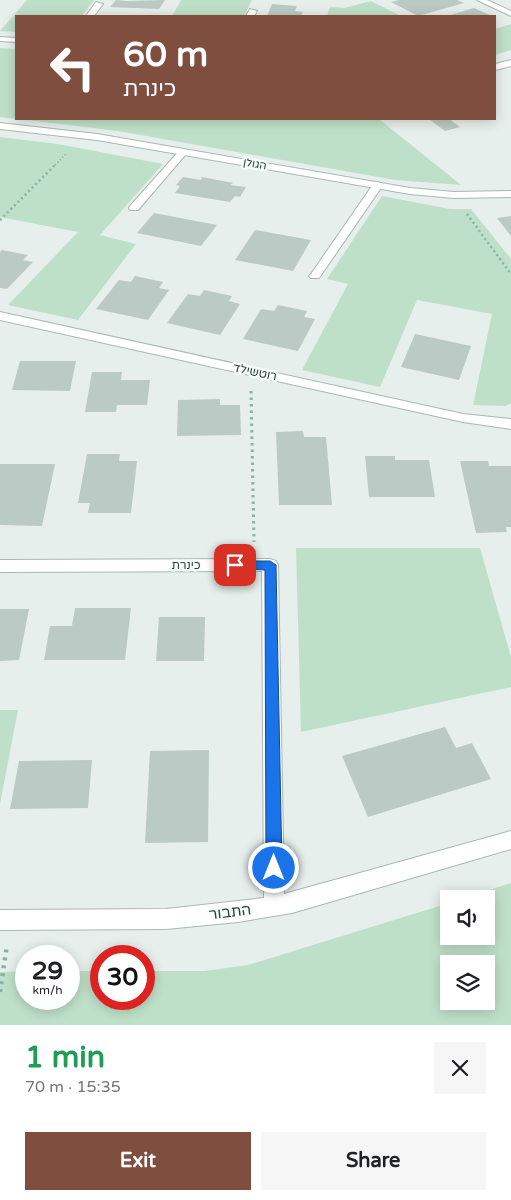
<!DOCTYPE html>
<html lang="en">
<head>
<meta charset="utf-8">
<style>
	:root { --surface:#fff; --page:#f6f6f6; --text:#202124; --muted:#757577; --accent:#7f4e3f }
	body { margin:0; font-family:"Varela Round","Noto Sans Hebrew",sans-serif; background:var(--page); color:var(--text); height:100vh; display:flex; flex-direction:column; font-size:19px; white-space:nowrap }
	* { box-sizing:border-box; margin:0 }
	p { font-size:16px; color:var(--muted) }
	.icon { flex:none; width:28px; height:28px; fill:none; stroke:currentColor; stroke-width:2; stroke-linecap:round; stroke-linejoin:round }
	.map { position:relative; height:1025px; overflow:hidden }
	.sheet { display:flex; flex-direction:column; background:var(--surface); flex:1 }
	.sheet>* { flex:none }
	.guide { position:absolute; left:15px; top:15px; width:481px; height:105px; border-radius:0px; box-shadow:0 2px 12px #0003; background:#7f4e3f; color:#fff; overflow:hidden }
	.buttons { position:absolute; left:440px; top:890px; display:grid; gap:10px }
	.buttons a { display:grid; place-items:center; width:55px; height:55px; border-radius:0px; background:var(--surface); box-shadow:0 2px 12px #0003; font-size:25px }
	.speed { position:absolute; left:15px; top:945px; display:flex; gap:10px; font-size:25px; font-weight:700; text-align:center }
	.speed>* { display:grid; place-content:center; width:65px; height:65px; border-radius:50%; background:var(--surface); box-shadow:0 2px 12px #0003; line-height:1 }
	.speed small { font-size:12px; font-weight:400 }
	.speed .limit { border:8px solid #d22; background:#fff; color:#111 }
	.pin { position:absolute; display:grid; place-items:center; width:42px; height:42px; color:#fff; margin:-21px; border-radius:10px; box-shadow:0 2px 8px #0006 }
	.me { position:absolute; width:55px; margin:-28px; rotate:0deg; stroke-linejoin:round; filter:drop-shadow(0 0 4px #0008) }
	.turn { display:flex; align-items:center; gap:18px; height:105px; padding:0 25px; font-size:22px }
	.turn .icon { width:65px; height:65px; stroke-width:2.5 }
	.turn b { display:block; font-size:35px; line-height:42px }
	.round { display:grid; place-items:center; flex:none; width:52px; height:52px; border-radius:0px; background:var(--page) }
	.head { display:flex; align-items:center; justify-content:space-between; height:85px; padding:0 25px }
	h1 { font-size:30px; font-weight:700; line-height:38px; color:#1e9e55 }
	.action { display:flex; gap:10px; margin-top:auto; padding:10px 25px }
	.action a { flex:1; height:58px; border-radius:0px; background:var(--accent); color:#fff; font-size:20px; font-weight:700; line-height:58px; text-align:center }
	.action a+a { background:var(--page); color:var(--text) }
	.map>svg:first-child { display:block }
</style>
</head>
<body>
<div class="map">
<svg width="511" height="1025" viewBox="0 0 511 1025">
	<rect width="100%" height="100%" fill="#e6efeb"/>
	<path fill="#bfe0c8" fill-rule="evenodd" d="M27,0H94L82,16H16V32L0,31Z
		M181,0H252L244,16H172Z
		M371,1L401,16H327L330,7L344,8Z
		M511,24V50L495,55V29Z
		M0,48L16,49V119L0,117Z
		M18,119H379L461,185L395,180L118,131Z
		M0,137L58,144L163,164L100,235L136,244L78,320L8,305L78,232L0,217Z
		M382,196L450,209H471L511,259V403L506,406L473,405L492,314L417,300L380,387L302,370L348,284L327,279Z
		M296,548H480L511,657V687L301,732Z
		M0,710H18L0,804Z
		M511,883V1025H0V972L26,971V999H69V971H101V999H144V971H205L248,965L449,903V936H486V899H462ZM449,964H486V1001H449Z"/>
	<path fill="#bbcac4" d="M116,0L126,1L165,0L159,9L110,7Z
		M399,0H457L464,3L418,16L391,2Z
		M272,4L297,6L295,11L303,12L301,16H267Z
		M474,8L492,16H447Z
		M429,119H449L460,127L445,131Z
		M183,177L201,180L202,177L233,183L230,185L246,187L240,197L235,196L230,202L175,193L180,186L176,185Z
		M154,213L217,225L201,246L137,233Z
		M511,216V236L497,218Z
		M255,230L311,240L293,271L235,260Z
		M2,250L28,255L23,260L33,262L7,289L0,288V252Z
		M135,276L163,282L159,288L169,290L148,320L96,309L119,280L131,282Z
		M204,290L232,296L229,301L240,304L220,335L167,323L188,294L200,296Z
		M278,305L307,311L304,317L315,319L298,351L243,339L261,309L274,311Z
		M415,334L471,346L459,380L401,367Z
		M20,361H76L70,391L12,390Z
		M92,372H122L121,380H150L147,405H117L116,412H85Z
		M220,399V405H240L241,435L177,436L178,400Z
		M303,431L304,437H326L332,505H279L276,432Z
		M87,454H120L119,461H137L131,513H88L90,503H78Z
		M365,456H395V460H429L435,497H369Z
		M460,461H488L489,466H511V527H506L507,532L476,533Z
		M0,464H55L42,526L0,525Z
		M75,608H131L125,660H44L50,626H72Z
		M0,609H29L19,660L0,661Z
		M159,617H205L204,661H156Z
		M445,727L456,748L472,743L491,779L368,817L342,756Z
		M209,750L208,842L145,843L150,751Z
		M92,760L88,808L10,809L19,761Z"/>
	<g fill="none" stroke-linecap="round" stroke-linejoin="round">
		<g stroke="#a8b8b2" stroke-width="2">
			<path id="service" d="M96,2L103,4L94,16H86Z
				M250,9L257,11L254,16H246Z
				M183,149L188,152L186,154L138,210H130L129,208L130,206L180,150Z
				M378,182L383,185L319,278H311L309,276L311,274L374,183Z"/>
		</g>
		<g stroke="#a8b8b2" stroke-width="2">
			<path id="minor" d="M477,0H487L511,11V16Z
				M0,37L16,38V42L0,41Z
				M511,60V66L495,70V64Z
				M0,123L97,134L410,188L454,192L511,191V197L454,198L410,194L97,140L0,129Z
				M0,312L463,414L511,419V429L463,422L0,320Z
				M270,559L276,561L278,565L284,894L511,831V849L292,913L238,922L166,929L0,930V910L166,909L264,898L262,571L0,572V560Z"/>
		</g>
		<path stroke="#86b3a5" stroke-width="2" stroke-dasharray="1 2.5" stroke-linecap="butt" d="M55,165L67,153"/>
		<path stroke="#86b3a5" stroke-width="2.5" stroke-dasharray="2 3" stroke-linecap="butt" d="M467,214L511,274
			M0,220L56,164"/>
		<path stroke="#86b3a5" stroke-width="3" stroke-dasharray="2.5 4" stroke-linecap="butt" d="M251,391L254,542"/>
		<path stroke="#86b3a5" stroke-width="4.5" stroke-dasharray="3 5" stroke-linecap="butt" d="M0,992L7,945"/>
		<use href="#service" fill="#fff" fill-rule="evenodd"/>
		<use href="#minor" fill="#fff" fill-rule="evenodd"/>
	</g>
	<path fill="#1a73e8" stroke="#114b97" d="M235,561H270L276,565L282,868L279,874L274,876L269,874L266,868L265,570L231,568L229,565L231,562Z"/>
	<g text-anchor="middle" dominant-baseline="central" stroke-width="5" stroke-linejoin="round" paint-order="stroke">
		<g font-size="11" fill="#24423a" stroke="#f7fbf9">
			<text transform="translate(255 164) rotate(10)">הגולן</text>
		</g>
		<g font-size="12" fill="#24423a" stroke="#f7fbf9">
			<text transform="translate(255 372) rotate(12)">רוטשילד</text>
			<text x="186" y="565">כינרת</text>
		</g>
		<g font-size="15" fill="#24423a" stroke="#f7fbf9">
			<text transform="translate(230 912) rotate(-7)">התבור</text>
		</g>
	</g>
</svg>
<div class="buttons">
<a><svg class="icon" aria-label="sound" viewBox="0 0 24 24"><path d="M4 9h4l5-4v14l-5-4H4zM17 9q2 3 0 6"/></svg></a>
<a><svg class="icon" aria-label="layers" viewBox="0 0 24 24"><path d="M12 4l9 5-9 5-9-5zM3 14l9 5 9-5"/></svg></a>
</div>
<div class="speed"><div>29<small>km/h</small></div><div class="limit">30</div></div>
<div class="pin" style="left:235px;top:565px;background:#d93025"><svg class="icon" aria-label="arrive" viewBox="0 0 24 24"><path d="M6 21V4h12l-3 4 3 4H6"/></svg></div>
<svg class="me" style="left:274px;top:868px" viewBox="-20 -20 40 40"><circle r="17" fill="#1a73e8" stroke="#fff" stroke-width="3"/><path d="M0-11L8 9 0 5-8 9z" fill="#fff"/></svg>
<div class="guide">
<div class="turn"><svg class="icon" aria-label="left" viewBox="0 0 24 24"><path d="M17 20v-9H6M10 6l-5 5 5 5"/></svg><div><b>60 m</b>כינרת</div></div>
</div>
</div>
<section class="sheet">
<div class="head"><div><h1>1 min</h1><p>70 m · 15:35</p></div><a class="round"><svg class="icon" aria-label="close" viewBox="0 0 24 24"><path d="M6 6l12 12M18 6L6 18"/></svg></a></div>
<div class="action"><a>Exit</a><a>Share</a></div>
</section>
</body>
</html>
